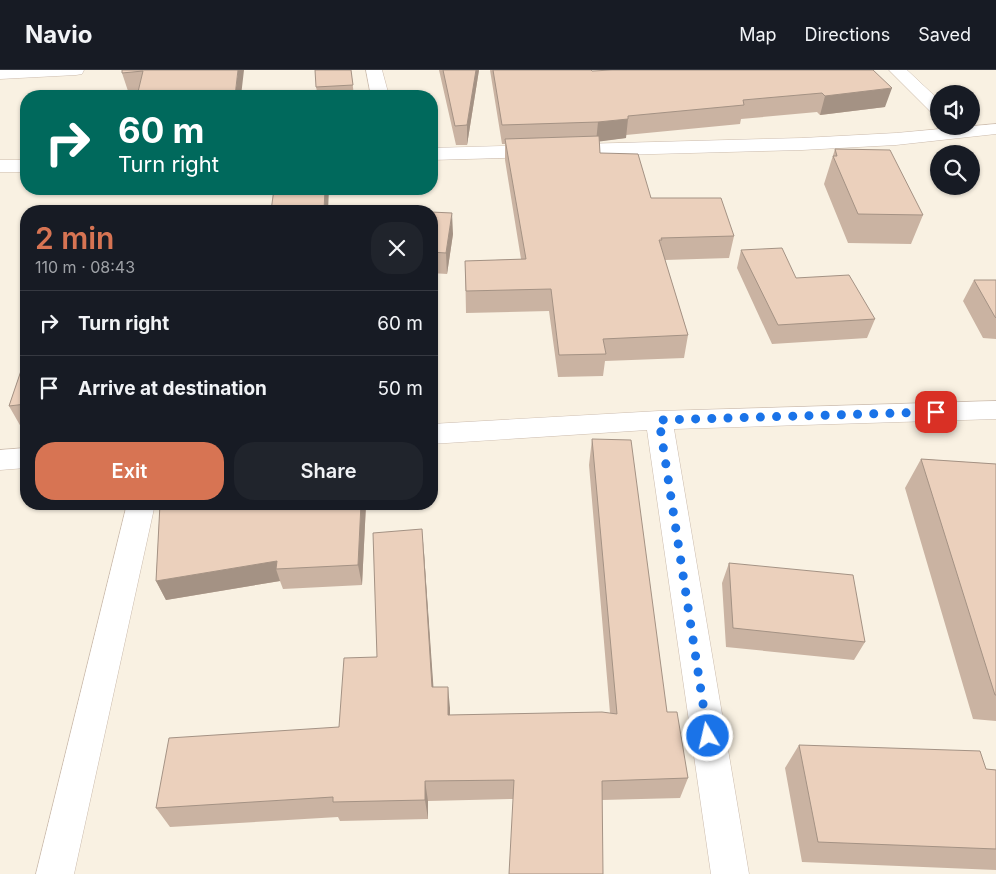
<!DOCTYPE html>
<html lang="en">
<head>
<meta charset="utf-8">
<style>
	:root { --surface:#171b24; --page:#20242c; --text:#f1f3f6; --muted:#9ea1a6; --line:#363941; --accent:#d77453 }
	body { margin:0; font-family:Inter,sans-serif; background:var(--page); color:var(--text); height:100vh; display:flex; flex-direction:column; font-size:19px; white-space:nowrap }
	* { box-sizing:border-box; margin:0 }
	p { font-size:16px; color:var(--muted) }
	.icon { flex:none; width:28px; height:28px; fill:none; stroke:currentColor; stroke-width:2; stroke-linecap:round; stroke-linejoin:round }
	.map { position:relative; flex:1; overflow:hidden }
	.panel { position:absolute; left:20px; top:135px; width:418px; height:305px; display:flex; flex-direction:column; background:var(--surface); border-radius:20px; box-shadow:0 1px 4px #0004 }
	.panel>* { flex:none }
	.hud { position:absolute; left:20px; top:20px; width:418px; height:105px; border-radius:20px; box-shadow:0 1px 4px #0004; background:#00695c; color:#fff; overflow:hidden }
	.controls { position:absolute; left:930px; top:15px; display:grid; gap:10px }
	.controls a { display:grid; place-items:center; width:50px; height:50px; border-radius:50%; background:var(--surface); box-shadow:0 1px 4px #0004; font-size:25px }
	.pin { position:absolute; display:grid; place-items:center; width:42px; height:42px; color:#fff; margin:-21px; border-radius:10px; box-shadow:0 2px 8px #0006 }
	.me { position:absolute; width:55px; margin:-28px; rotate:351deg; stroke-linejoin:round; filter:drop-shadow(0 0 4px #0008) }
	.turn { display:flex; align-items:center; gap:18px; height:105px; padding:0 15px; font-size:22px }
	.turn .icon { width:65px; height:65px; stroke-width:2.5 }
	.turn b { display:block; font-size:35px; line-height:42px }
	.round { display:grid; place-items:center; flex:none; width:52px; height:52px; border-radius:20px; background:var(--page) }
	.head { display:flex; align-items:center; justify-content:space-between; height:85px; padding:0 15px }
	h1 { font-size:30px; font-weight:600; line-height:38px; color:var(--accent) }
	.primary-button { display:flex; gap:10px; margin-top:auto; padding:10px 15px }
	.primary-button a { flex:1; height:58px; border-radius:20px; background:var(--accent); color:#fff; font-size:20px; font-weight:600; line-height:58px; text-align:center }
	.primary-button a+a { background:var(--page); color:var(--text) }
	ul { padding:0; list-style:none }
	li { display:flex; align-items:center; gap:15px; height:65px; padding:0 15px; border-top:1px solid var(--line) }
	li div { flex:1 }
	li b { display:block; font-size:19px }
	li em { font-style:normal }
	header { display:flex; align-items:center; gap:30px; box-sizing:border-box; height:70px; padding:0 25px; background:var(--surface); border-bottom:1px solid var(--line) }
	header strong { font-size:24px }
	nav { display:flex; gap:28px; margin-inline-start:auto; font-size:18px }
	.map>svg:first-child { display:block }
</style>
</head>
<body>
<header>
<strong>Navio</strong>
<nav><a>Map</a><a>Directions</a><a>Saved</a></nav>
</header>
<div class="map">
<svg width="996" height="804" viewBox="0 0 996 804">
	<rect width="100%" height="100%" fill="#f9f1e2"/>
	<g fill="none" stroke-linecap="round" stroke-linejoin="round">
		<g stroke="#cbbbad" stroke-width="1">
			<path id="street" d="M0,0H84L82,4L76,5L0,9Z
				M366,0H382L389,26H371Z
				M889,0H907L939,30V45L933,44Z
				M996,54V64L896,75L802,80L431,90V78L802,68L896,63Z
				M0,90H26V102H0Z
				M996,331V349L674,359L749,804H711L647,360L431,374V354L659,341Z
				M26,378V398L0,400V380Z
				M127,434H155L74,804H36Z"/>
		</g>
		<use href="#street" fill="#fff" fill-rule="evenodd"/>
	</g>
	<path fill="#cab3a2" d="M122,0H244L138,20L128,21L122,3Z
		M351,0L354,26H318L316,17Z
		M439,0H479L467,75H456Z
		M490,0H591L592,1L873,0L885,37L820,45L817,42L741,49L740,54L626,65V68L599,71L600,83L651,128L734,166L729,188L665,190L688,265L684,288L605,291L603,306L558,307L549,241L466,243L465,191L521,189L505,90V74H502Z
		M835,79L923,145L911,174L848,173L824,114Z
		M431,142L453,164L447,204L431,203Z
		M741,180L875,249L867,268L772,274L737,198Z
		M974,210H996V269L983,268L963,231Z
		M26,286V356L21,357L9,336Z
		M592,369L667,642L688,708L680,728L602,730L513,729L428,731V749L340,751L338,747L170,757L156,738L339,657L377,587L424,483L433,617L450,638V645L610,643L589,395Z
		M921,389L996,394V651L973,649L905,418Z
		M160,434H366L362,515L283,519L280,511L166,530L156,511Z
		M729,493L865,572L854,590L726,577L722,513Z
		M799,675L996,700V800L802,792L785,698Z"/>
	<path fill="#a49284" d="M238,0H244L241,26H235Z
		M476,0H479L467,75V55Z
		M892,18L885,37L820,45L825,26Z
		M628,49L626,68L596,72L598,52Z
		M325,119H329L328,141H324Z
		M452,143L453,164L447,204L446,183Z
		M361,434H366L362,515L358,495Z
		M422,459L424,483L435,639L432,617Z
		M277,491L276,499L280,511L166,530L156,511Z
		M448,617L450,638V666L448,645Z
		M425,711L428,731V749L425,730Z"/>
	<path fill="#ebd0bc" stroke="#a49284" d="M122,0H238L235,26H137L143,1L122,3Z
		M315,0H351L353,15L316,17Z
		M443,0H476L467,55L455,56Z
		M493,0H591L592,1L612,0H873L892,18L825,26L822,23L743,30L744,35L628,46V49L598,52L502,55Z
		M599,66L600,83L638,84L651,128H721L734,166L661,168L662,170H659L688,265L603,269L606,284L559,285L551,219L466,221L465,191L526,189L505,69Z
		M835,79L890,80L923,145L858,144L833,86H837Z
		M274,119H325L324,141H271Z
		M431,142L452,143L446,183L431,182Z
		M782,178L796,208L849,205L875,249L778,255L741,180Z
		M974,210H996V248L995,247Z
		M26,286V334L9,336Z
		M592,369L631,370L667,642H677L688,708L602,711L603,804H509L514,710L425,711V730L333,732V727L156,738L169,668L339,657L344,588L377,587L373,463L422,459L432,617H448V645L602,642L617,644Z
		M921,389L996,394V625H995Z
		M160,434H361L358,495L276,499L277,491L156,511Z
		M729,493L853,505L865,572L733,558Z
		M799,675L980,681L986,699L996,700V779L818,772Z"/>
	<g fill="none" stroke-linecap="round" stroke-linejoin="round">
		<path stroke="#1a73e8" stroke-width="9" stroke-dasharray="0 16.2" d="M708,666L659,350L936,342"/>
	</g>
</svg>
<div class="controls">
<a><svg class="icon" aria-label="sound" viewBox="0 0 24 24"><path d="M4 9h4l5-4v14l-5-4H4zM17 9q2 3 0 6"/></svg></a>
<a><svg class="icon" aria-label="search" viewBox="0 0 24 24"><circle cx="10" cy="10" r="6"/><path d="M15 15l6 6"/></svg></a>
</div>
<div class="pin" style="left:936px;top:342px;background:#d93025"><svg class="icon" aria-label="arrive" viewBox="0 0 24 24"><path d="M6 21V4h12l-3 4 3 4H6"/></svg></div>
<svg class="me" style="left:708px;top:666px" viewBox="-20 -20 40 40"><circle r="17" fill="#1a73e8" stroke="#fff" stroke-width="3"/><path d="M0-11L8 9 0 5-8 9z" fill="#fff"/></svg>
<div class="hud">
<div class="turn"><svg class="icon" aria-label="right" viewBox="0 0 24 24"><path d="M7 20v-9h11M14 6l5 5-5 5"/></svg><div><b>60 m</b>Turn right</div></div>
</div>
<section class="panel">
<div class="head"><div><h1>2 min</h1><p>110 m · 08:43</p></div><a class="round"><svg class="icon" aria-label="close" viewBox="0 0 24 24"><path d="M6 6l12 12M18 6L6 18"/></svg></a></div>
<ul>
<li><svg class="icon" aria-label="right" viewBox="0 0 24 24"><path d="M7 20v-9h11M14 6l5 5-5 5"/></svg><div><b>Turn right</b></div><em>60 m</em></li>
<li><svg class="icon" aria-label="arrive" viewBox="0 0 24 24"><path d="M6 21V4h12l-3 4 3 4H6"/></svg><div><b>Arrive at destination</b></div><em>50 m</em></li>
</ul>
<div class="primary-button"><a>Exit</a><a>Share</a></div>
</section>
</div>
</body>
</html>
